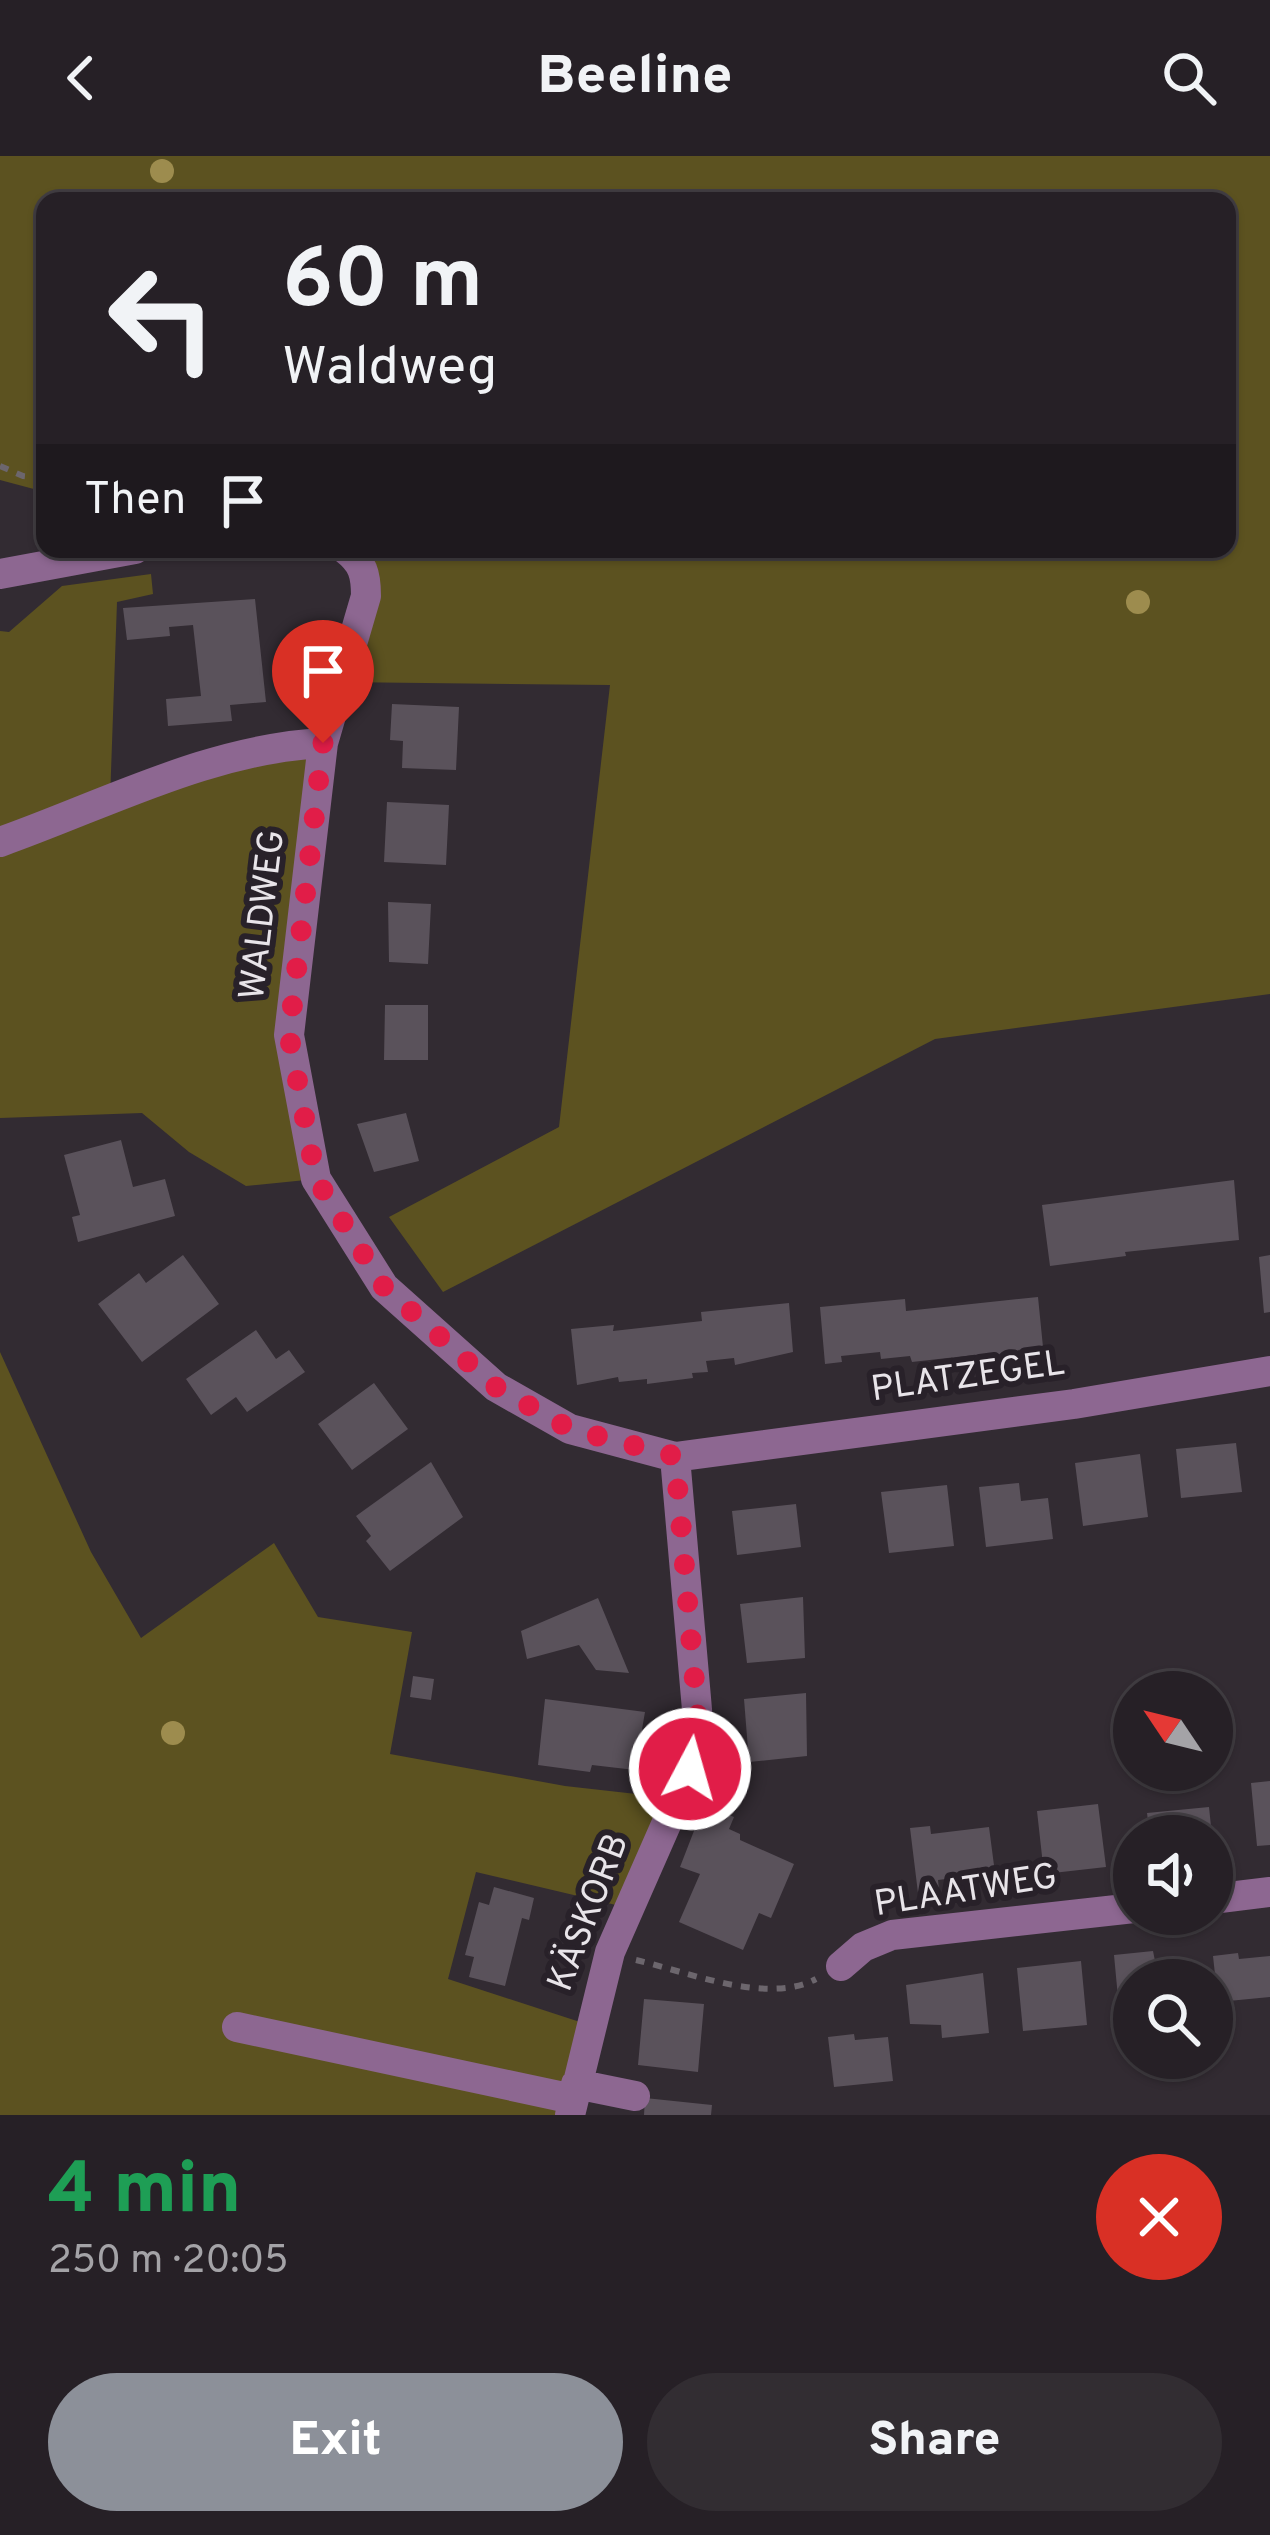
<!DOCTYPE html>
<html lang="en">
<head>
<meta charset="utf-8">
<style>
	:root { --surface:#262026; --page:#322d32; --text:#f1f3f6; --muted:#a4a3a7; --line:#423e43; --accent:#8c9099 }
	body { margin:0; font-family:Overpass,sans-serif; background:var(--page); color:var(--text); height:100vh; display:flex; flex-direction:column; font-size:45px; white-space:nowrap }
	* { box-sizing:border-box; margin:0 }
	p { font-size:39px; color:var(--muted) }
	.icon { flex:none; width:66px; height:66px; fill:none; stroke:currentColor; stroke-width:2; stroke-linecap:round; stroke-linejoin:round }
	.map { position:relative; height:1959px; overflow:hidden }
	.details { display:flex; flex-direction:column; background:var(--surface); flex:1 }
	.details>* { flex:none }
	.top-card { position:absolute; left:36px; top:36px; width:1200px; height:366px; border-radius:24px; box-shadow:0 3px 9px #0004,0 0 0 3px var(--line); background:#262026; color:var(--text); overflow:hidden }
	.needle { width:78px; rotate:305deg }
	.tools { position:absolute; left:1113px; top:1515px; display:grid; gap:24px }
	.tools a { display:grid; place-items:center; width:120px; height:120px; border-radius:50%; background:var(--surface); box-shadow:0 3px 9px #0004,0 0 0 3px var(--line); font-size:60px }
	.pin { position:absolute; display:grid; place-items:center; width:102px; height:102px; color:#fff; margin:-123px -51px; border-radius:50% 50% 50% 0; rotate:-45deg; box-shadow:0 0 12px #0007 }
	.pin .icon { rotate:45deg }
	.me { position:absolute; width:132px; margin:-66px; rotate:6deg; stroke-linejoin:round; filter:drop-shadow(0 0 9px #0008) }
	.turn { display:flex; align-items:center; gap:42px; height:252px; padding:0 48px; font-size:54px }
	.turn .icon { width:156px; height:156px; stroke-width:2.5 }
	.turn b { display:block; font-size:84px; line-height:102px }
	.then { display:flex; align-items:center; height:114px; padding:0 48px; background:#0003; gap:24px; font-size:45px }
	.round { display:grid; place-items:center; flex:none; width:126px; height:126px; border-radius:63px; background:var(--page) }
	.summary { display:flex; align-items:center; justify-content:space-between; height:204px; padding:0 48px }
	h1 { font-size:72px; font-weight:800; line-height:90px; color:#1e9e55 }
	.action { display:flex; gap:24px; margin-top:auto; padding:24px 48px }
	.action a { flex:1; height:138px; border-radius:72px; background:var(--accent); color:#fff; font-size:48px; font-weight:800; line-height:138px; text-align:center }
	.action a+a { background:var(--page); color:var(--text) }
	header { display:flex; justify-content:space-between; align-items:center; height:156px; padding:0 48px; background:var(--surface); font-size:54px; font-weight:800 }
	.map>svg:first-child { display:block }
</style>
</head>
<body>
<header><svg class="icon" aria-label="back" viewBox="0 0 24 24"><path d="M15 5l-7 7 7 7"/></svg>Beeline<svg class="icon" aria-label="search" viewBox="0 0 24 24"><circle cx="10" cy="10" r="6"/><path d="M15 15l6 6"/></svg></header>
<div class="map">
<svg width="1270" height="1959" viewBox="0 0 1270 1959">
	<rect width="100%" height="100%" fill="#322b32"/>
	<path fill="#5c5220" d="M0,0H1270V838L935,883L443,1136L389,1061L559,971L610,529L338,526L360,470L345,393H1227V45H45V336L0,324Z
		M151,418L153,438L117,446L110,644L323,587L289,879L316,1023L246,1030L189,996L142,957L0,962V475L9,476L62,430Z
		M0,1196L91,1396L141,1482L274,1387L318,1461L412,1476L390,1598L565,1630L663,1641L616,1749L476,1716L448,1823L580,1866L562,1959H0Z"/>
	<path fill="#5a525b" d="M255,443L266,546L230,549L232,565L168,570L166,543L201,540L193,469L169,471L170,480L127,484L123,452Z
		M392,548L459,551L456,614L402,612L403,585L390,584Z
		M387,646L449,649L446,709L384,706Z
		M388,746L431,748L428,808L389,806Z
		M385,849H428V904H384Z
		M406,957L419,1005L374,1016L357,968Z
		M121,984L133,1031L165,1023L175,1060L78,1086L72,1061L80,1059L64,999Z
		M1234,1024L1239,1084L1125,1096L1126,1100L1050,1110L1042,1049Z
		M183,1099L219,1148L142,1206L98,1148L139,1117L146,1127Z
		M1270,1099V1156L1264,1157L1259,1101Z
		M1038,1141L1043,1191L1018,1194L1019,1200L983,1203V1198L912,1206L910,1200L881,1203L880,1196L841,1200L842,1206L825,1208L820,1151L905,1143L906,1155Z
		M789,1147L793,1196L735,1209L734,1202L706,1205L708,1216L692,1217L693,1222L647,1228V1223L619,1226L618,1221L577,1229L571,1173L614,1169L613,1175L658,1170L702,1165L701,1156Z
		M256,1174L276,1203L289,1194L305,1216L247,1256L236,1241L211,1259L186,1223Z
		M374,1227L408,1273L352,1314L318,1268Z
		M1236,1287L1242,1336L1181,1342L1176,1293Z
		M1140,1298L1148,1361L1083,1370L1075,1307Z
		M431,1306L463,1361L390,1415L366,1385L371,1380L356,1360Z
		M1019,1327L1021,1345L1048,1342L1053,1383L986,1391L979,1331Z
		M947,1329L954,1390L889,1397L881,1336Z
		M796,1348L801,1391L737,1399L732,1355Z
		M803,1441L805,1502L747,1507L740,1448Z
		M598,1442L629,1517L596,1514L579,1489L527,1503L521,1475Z
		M413,1520L434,1523L431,1544L410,1541Z
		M806,1537L807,1600L749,1606L744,1543Z
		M545,1543L645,1556L635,1614L592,1609L590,1616L538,1609Z
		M1270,1625V1689L1257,1690L1251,1627Z
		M1098,1648L1106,1711L1044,1718L1037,1655Z
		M704,1649L734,1661L729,1673L740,1678V1684L794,1708L771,1762L759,1757L743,1794L679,1766L700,1718L680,1711Z
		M1209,1651L1212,1680H1150L1147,1657Z
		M930,1670L931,1678L989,1671L995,1717L938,1724L939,1734L918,1737L910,1672Z
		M494,1731L534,1742L529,1764L522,1762L505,1830L469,1821L474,1801L465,1799L479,1746L489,1749Z
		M1153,1795L1155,1805L1179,1802L1181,1824H1134V1861L1120,1863L1114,1799Z
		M1238,1797L1239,1803L1270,1800V1841L1218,1846L1213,1800Z
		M1081,1805L1087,1869L1023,1875L1017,1812Z
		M983,1817L989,1877L942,1882L941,1869L910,1868L906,1829Z
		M644,1843L704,1848L698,1916L638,1909Z
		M854,1878L855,1884L888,1881L893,1925L834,1931L828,1881Z
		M645,1942L712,1949L711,1959H644Z"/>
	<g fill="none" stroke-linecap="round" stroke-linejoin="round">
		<path stroke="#6c666d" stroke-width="6" stroke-dasharray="9 9" stroke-linecap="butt" d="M0,310L23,320L45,322
			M636,1804C688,1816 767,1849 816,1823"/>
		<path stroke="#8d6791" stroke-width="30" d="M345,393C363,407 366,418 366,440L323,587L289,879L316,1023L384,1131L496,1231L570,1273L675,1301L1074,1248L1270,1215
			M0,418L135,393
			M0,686C107,648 209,593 323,587
			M1212,1743L1270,1736
			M841,1810L863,1791L892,1779L1134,1752
			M237,1871L573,1943
			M576,1928L635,1940
			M570,1959L610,1796L690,1614L698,1565L675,1301"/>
	</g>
	<g fill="#9d8c4e">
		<circle cx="162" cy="15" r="12"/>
		<circle cx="1138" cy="446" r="12"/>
		<circle cx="173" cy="1577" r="12"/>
	</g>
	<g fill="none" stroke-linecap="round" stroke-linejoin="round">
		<path stroke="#e11d48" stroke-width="21" stroke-dasharray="0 37.8" d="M323,587L289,879L316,1023L384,1131L496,1231L570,1273L675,1300L698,1565L690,1613"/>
	</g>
	<g text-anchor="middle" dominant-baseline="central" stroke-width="12" stroke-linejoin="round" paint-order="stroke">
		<g font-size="36" fill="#e8e4e9" stroke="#282129">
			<text transform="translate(264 759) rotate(-83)">WALDWEG</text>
			<text transform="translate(968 1222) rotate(-8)">PLATZEGEL</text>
			<text transform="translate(966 1736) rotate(-9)">PLAATWEG</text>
			<text transform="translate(590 1757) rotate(-69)">KÄSKORB</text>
		</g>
	</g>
</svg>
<div class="tools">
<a><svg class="needle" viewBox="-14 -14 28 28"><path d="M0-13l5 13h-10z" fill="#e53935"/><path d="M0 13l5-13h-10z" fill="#a4a3a7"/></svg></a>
<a><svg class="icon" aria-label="sound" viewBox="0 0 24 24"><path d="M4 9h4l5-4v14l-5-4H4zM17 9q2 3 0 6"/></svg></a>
<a><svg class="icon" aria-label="search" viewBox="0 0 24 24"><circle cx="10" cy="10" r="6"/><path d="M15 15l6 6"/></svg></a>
</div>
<div class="pin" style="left:323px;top:587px;background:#d93025"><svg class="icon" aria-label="arrive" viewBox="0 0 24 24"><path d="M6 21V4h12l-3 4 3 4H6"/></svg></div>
<svg class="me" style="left:690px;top:1613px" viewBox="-20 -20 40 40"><circle r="17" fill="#e11d48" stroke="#fff" stroke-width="3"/><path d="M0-11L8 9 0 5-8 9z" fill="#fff"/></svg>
<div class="top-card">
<div class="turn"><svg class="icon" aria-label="left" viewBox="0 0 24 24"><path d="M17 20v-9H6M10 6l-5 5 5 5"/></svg><div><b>60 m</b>Waldweg</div></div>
<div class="then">Then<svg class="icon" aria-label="arrive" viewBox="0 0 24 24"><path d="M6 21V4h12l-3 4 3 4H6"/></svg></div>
</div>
</div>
<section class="details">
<div class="summary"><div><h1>4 min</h1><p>250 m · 20:05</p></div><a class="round" style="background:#d93025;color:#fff"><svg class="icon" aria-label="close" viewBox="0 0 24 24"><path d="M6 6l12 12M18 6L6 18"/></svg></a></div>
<div class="action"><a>Exit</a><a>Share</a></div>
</section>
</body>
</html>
